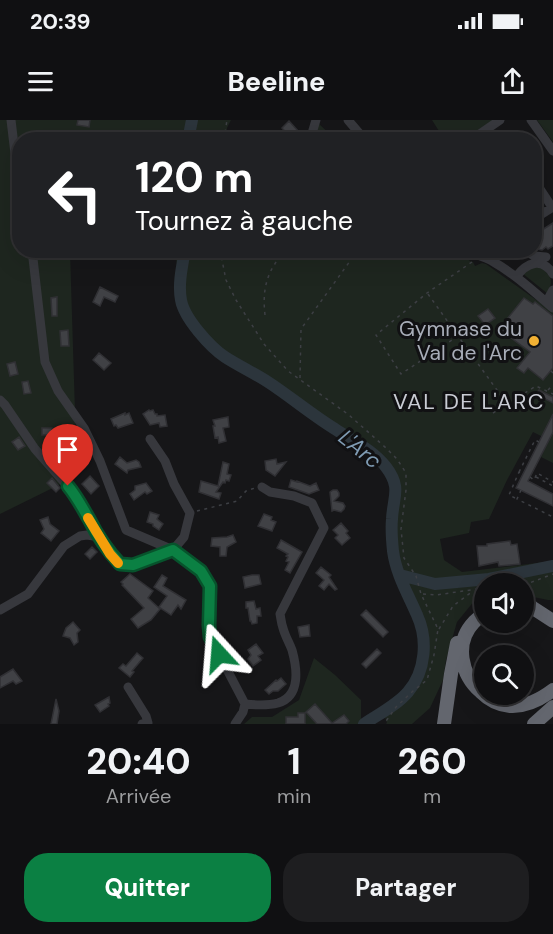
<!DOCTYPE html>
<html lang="fr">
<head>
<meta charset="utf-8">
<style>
	:root { --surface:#101012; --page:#1e1e20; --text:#f1f3f6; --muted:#9c9d9f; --line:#303032; --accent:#0b8043 }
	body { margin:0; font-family:"DM Sans",sans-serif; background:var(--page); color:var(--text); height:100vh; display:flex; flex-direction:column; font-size:22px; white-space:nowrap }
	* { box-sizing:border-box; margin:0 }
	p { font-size:20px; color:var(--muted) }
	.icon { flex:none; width:33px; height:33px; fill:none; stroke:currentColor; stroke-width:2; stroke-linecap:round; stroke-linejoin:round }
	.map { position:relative; height:604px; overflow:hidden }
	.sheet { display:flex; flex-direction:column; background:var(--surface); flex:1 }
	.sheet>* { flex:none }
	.guide { position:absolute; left:12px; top:12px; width:530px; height:126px; border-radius:24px; box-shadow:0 6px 24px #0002,0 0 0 2px var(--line); background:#202124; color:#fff; overflow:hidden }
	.fabs { position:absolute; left:474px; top:453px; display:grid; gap:12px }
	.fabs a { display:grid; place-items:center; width:60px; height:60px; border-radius:50%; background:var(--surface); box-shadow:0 6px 24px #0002,0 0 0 2px var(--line); font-size:30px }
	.pin { position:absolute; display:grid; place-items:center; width:51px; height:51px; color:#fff; margin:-62px -26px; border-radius:50% 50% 50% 0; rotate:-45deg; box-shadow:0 0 6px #0007 }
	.pin .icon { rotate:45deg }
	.me { position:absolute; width:66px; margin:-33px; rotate:341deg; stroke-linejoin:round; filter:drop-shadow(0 0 4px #0008) }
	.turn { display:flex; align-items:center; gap:21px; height:126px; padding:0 24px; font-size:27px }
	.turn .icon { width:78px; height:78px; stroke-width:2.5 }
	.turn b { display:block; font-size:42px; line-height:51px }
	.eta { display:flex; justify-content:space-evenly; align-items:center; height:102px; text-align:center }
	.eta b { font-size:36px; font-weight:800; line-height:42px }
	.action { display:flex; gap:12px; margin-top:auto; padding:12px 24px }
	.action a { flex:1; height:69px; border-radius:24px; background:var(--accent); color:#fff; font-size:24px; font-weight:800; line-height:69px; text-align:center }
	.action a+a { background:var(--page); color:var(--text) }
	.status { display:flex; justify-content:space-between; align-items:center; height:42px; padding:0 30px; background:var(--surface); direction:ltr }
	.status svg { height:16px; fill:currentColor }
	header { display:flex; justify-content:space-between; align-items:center; height:78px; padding:0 24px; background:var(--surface); font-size:27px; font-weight:800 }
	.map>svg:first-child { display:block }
</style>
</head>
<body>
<div class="status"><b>20:39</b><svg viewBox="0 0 49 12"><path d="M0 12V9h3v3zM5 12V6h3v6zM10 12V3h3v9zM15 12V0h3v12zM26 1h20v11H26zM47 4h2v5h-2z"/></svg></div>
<header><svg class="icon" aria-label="menu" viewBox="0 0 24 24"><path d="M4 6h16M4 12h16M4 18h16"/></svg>Beeline<svg class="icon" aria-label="share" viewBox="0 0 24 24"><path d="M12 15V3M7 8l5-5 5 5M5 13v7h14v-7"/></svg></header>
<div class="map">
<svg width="553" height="604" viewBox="0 0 553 604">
	<rect width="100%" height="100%" fill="#161618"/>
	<path fill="#1e261f" d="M0,0H231L227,8L226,19L20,20V130L70,131L77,356L0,394Z
		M432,0H493L463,20L444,19Z
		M537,0H553V22Z
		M318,3L335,19L314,20Z
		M174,131H459L470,141L473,142L475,146L482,143L486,144L553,192V343L541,337L549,320L533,312L507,360L489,399L471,402L469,413L440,419L444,440L462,452L553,441V480H548L524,475V464H484V478L475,480L457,502L446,540L443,560L430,588L412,604H386L387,603L383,591L408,573L417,561L422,542L424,525L423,510L402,463L393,433L392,398L397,371L394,359L386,346L372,333L312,295L268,261L224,237L203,218L192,202L181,182L180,156Z
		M531,147H541C552,158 553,159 548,174L522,153Z
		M314,538L335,555L361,580V604H244L252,597H272L299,580Z"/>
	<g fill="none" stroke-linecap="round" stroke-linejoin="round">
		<path stroke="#2c353c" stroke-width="2" d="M364,130L369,136"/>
		<path stroke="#2c353c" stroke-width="12" d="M188,20L192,0
			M185,130C182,147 178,164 181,180C184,198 210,227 225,237C239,246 254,253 268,262C291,277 312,295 335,309C353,321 373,330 386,347C402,368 393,377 392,399C391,409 392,421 393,431C396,454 408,474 417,495C428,519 426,551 408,572C397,585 379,594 364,604
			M400,455L435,464L489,459L553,446"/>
	</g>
	<path fill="#404145" stroke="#303034" stroke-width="1.5" d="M78,0H90L89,7L77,5Z
		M289,1L299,12L292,19L282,8Z
		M553,103V126L548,129L546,127L542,130L537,129L534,125V115Z
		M100,167L118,176L115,182L104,177L100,186L93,182Z
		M57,177V196H52L51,178Z
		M524,178L533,184L535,182L553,196V248L543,260L528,248L524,253L517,248L530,232L499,209Z
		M488,189L495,198L485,205L478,196Z
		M68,210L69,226H61L60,211Z
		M99,233L111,243L104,250L93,240Z
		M15,242L18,254L10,256L7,244Z
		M28,261L31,273L24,274L22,262Z
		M539,270L553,277V283L536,274Z
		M149,290L150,291L153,290L155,294H157V296L165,295L167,306L160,307L159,303L150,305L143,294Z
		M125,293V295L129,293L133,303L118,308L116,305L114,306L111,299Z
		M553,294V312L528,361L553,374V386L516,368Z
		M228,297L229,307L223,308L226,321L219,323L218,317L215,318L213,306H215L213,300Z
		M42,308H52V315H42Z
		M19,317L25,326L18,330L12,322Z
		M120,337L127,343L136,340L139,342L141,347L128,350L127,353L115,344Z
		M276,339L277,344L286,342L275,356L266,350L265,341Z
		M223,342L229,344L227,354L231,355L229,361L226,360L225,363L223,362L216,372L221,373L219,379L199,372L201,361L218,366Z
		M90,356L99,366L91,374L82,364Z
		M52,358L60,368L56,372L47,363Z
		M291,360L297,362V361L310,366L316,363L319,370L309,374L289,367Z
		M146,363L152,371L147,374L145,372L134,380L130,374L135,370V366Z
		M333,370H337L339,373V376L334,381L343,383L345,386L344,389L341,392L334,390L332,391L330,372Z
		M150,392L159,395L157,399L163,404L159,410L153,406V404L147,402Z
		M264,394L272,397L271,400L276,402L272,411L258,406Z
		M48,397L50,404L59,411L51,421L41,413L44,409L40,400Z
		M341,403L348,411L346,413L350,418L342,425L335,418L338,415L333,410Z
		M233,415L236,422L227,427L226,436H220V427L211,426L212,418L227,417Z
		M281,420L302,432L290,453L285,450L289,442L286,441L288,437L286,436L288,434L277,428Z
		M510,421L511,425L517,424L520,444L499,446L498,442L479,446L477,426H487V424Z
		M92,427L97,432L90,439L85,434Z
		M321,447L331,455L329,457L337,469L335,470L329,464L324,470L319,466L324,460L316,453Z
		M130,454L153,471L148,478L160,489L151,500L138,508L131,499L144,488L122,465L123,464L121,462Z
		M162,455L167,458L163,466L186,480L181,489L178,485L171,495L159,487L167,476L154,467Z
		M252,455H259L261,464L245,468L243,457Z
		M254,481L256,489L260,488L261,496H257V503L252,504L251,501H250L248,488H246V482Z
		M366,490L388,512L383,517L361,495Z
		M73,502L80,510L77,513L78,522L74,525L70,518L63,516L66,508Z
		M309,505L310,516L300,517L298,507Z
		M256,524L263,533L258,536L261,540L253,546L248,539L251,535L248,530Z
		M377,529L381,533L366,548L362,544Z
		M137,533L143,538L132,551L134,552L130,557L119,548L123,544L126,546Z
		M13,549L22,561L16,564L13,561L0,568V557Z
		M281,558L286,564L278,571H273L269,574L265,570L276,560L277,561Z
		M109,577L110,583L108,584L109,586L100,592L95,585Z
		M56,579L59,591L57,604H51Z
		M315,584L332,603L344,595L349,601L346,604H317L306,592Z
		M298,593H305V604H286V597H298Z"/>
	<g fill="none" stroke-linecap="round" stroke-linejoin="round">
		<path stroke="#3d3f44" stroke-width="1.5" stroke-dasharray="3 4.5" stroke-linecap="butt" d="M224,20L227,0
			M220,130L226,160L236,180L264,224L288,251L349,295L386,328L397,339L406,353V370L401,409L404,438L416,456L421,474L438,509L434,535L427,560L413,571L396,587L384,604
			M340,130C346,135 350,135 356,131
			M472,142L427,173L376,215L401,254L458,216L507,284
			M428,174L458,216L477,202
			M265,195C262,168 267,150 286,130
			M551,251L553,253
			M300,258L301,209L358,130
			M548,270L553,265
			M493,293L536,266L553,274
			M519,352L535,320L539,322
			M530,357L534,360L537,353L553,362
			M536,357L553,366
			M521,370L517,379L553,397
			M515,378L509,375L519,352L523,354
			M197,391L237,381L246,371L255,368
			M524,465L553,454
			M423,474L436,475L484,468
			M439,509L453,486L473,471"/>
		<path stroke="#37383d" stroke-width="9" d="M11,0L20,76
			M348,0L365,20
			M531,0L553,31
			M310,20L316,0
			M471,20L500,0
			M534,60L552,87
			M534,99L553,87
			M32,130L45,242L58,271L84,308L100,341L126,410L173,430L184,417L190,393L174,364L165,341L150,319
			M466,130C474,135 484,136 492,141C515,154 533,171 553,188
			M525,130L534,136L546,137
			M516,157C527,142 542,137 553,154
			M550,185L548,179L553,170
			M0,280L5,285L35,329L78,378L97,413L110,434L120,444L133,445L173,430C186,440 204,449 210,465C214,476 209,503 210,517L245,584L243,592L235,604
			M0,490L28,474L64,426L80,416L87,415L100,417
			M128,567L146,596L148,603L142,604
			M245,584C255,585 267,586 278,583C301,576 297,548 292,530C289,522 285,516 283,508C281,503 281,498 280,494L324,408L312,383L294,376L270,372L262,367"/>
		<path stroke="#63666e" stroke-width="14" d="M524,485L533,488L553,501
			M484,493C481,496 477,499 474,502C454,523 461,555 481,572C489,580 499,585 510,586C525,587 541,579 553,570
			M444,604L451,554L457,523
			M534,604L553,587"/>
	</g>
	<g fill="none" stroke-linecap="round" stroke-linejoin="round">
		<g stroke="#07532c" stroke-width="15">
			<path id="route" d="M68,366C77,377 82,387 89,399C97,415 107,430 120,444L133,445L173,430L201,451L210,466L209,505L210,517L219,534"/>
		</g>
		<use href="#route" stroke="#0b8043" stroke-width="10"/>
		<path stroke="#f59e0b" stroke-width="10" d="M88,398L110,434L118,443"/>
	</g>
	<circle fill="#f2b134" stroke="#111113" stroke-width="2" cx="534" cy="221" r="6"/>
	<g text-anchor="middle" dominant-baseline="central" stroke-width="6" stroke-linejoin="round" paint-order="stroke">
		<g font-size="21" fill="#a8adb8" stroke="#111113" text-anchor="end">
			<text x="522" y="209">Gymnase du<tspan x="522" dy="24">Val de l'Arc</tspan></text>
		</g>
		<g font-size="22" letter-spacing="1.5" fill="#c9ccd4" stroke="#111113">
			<text x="469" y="281">VAL DE L'ARC</text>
		</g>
		<g font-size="22" font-style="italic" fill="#7f9bb3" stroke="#111113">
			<text transform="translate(360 329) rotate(39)">L'Arc</text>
		</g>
	</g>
</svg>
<div class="fabs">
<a><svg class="icon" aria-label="sound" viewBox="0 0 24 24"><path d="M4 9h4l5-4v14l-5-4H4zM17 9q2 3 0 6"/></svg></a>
<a><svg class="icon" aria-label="search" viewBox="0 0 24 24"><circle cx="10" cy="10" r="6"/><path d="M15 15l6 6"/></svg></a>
</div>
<div class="pin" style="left:68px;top:366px;background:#d93025"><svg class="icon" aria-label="arrive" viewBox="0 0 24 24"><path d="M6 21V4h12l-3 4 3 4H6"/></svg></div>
<svg class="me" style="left:219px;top:534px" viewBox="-20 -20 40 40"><path d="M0-17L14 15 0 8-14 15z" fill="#0b8043" stroke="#fff" stroke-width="4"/></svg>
<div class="guide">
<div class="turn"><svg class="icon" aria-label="left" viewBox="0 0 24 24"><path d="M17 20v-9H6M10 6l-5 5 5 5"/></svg><div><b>120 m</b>Tournez à gauche</div></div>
</div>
</div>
<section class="sheet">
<div class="eta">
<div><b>20:40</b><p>Arrivée</p></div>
<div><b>1</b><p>min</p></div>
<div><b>260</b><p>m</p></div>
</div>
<div class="action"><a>Quitter</a><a>Partager</a></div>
</section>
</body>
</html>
